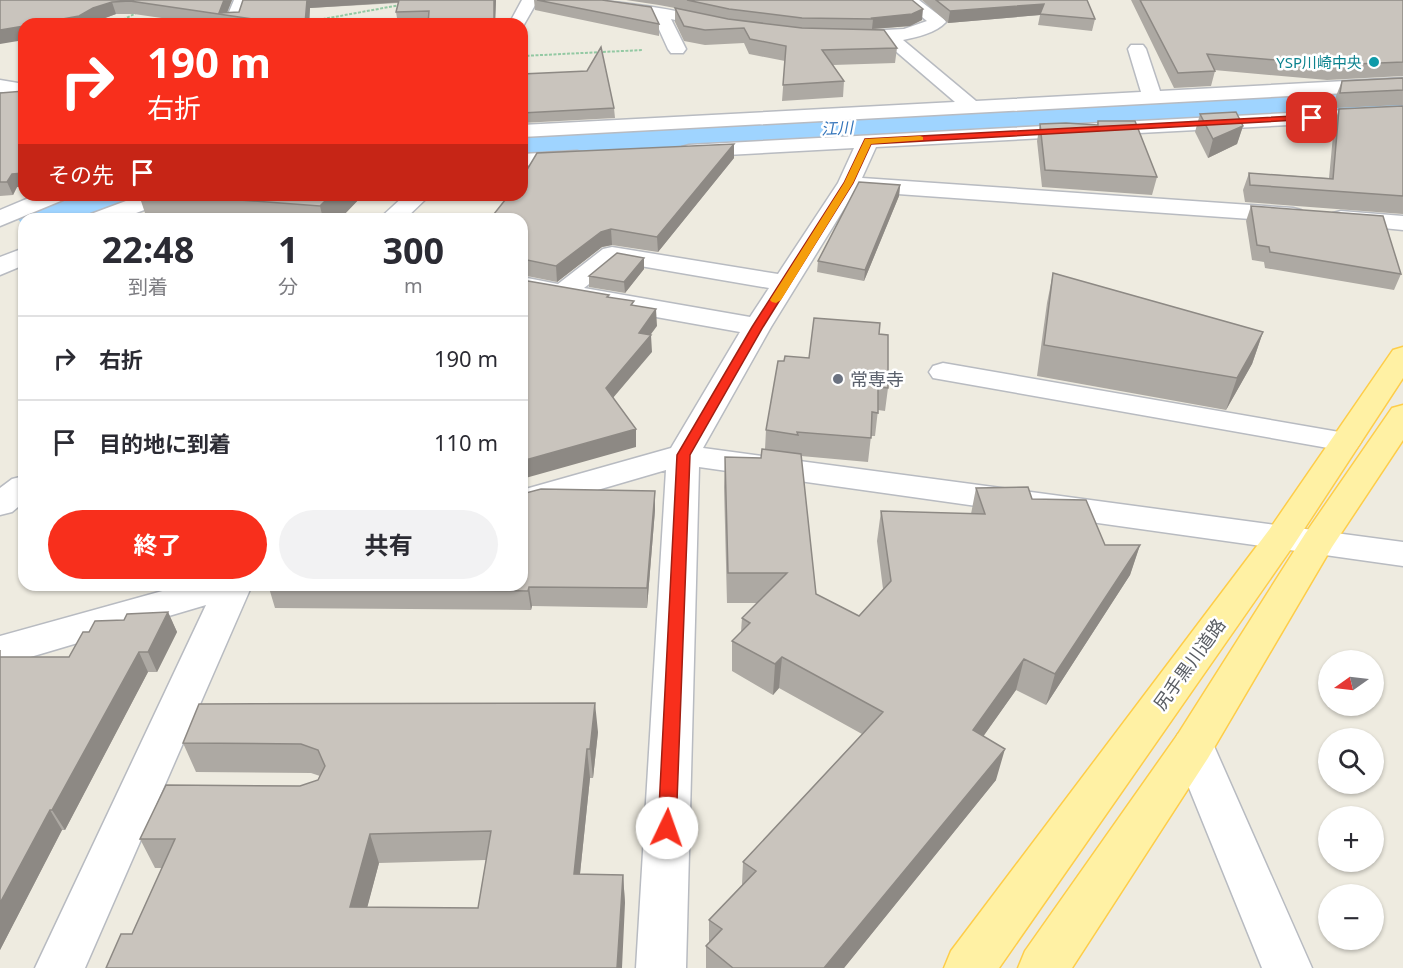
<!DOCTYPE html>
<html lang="ja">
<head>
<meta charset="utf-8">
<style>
	:root { --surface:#fff; --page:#f2f2f3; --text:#2b2b33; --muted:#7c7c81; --line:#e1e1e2; --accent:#f82f1c }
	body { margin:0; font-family:"Noto Sans","Noto Sans JP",sans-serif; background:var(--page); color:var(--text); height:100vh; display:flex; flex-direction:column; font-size:22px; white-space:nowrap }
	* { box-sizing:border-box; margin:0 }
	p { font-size:20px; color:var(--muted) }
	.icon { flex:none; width:33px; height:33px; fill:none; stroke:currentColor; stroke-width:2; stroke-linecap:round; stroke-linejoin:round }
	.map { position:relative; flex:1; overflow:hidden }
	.panel { position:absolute; left:18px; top:213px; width:510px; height:378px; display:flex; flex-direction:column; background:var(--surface); border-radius:18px; box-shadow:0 2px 4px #0004 }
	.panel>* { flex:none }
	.banner { position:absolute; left:18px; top:18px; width:510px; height:183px; border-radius:18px; box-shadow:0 2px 4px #0004; background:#f82f1c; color:#fff; overflow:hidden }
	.needle { width:39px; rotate:256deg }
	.fabs { position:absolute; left:1318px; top:650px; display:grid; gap:12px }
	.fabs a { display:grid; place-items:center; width:66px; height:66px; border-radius:50%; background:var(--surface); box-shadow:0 2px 4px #0004; font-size:30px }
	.pin { position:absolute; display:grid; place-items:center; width:51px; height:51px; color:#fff; margin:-26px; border-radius:12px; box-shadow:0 3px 9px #0006 }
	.me { position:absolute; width:66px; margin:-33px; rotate:3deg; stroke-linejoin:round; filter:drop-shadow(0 0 4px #0008) }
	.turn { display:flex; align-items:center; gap:21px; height:126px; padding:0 30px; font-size:27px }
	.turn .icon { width:78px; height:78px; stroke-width:2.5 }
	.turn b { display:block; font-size:42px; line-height:51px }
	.then { display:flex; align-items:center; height:57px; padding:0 30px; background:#0003; gap:12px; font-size:22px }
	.eta { display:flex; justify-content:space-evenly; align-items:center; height:102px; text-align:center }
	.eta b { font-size:36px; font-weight:700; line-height:42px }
	.button { display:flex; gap:12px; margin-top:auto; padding:12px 30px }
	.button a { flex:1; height:69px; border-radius:36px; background:var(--accent); color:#fff; font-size:24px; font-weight:700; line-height:69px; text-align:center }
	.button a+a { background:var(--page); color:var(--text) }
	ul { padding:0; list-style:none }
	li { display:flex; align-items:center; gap:18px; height:84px; padding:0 30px; border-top:2px solid var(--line) }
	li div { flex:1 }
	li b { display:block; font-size:22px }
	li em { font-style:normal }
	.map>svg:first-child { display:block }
</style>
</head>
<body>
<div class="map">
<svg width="1403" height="968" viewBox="0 0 1403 968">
	<rect width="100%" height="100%" fill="#eeebe0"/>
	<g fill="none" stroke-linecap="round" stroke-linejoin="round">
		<path fill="#9fd4ff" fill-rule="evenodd" d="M1403,82V112L522,162V130Z
			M59,195H143L134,207L103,219H24V227L18,219L27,206Z"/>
		<g stroke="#b8bbc1" stroke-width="3">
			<path id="minor" d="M234,0H250L240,24H224Z
				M522,0H538L522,28V24H509Z
				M570,0C623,0 673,9 724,22L726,25L718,30L671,19L686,49L683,53H671L668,49L653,16L578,5Z
				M901,0H919L944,19L946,22C936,33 917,37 903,40L976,101L1141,92L1128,49L1131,45H1143L1146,49L1160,91L1403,78V90L522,137V125L955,102L885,42H847L839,37L847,32L904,29L927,21Z
				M0,80L24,84V96L0,92Z
				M1403,107V119L876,147L862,178L1293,208L1301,210L1305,215L1301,220L1293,222L855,191L771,327L703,448L1403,542V566L699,467L686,968H636L666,470L522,512V490L671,448L740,332L522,293V277L558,284L603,249L612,247L778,274L838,183L854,148L689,157L682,155L679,151L682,147L689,145ZM617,262L769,288L750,317L584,288Z
				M577,151L584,153L588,157L584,161L522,166V154Z
				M36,195H66L63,200L0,226V210Z
				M142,195H174L171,200L120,219H87L91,214Z
				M405,195H430L405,219H379Z
				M1341,211L1403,216V230L1333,223L1329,218L1333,213Z
				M24,248V265L0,275V257Z
				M943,363L1345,433L1356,435L1361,442L1356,449L1345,451L933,378L929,372L933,366Z
				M24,476V502L12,512L0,515V488L12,479Z
				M184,585H252L85,968H35L206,605L0,666V636Z
				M1193,729L1208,734L1214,746L1312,968H1262L1172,746L1178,734Z"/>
		</g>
		<g stroke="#fecd49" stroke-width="3">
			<path id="major" d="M1403,347V378L1293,546L999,968H944L951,951L1269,530L1393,350Z
				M1403,405V440L1332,547L1208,758L1072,968H1018L1025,951L1178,734L1305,534L1392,408Z"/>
		</g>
		<path stroke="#93c9a3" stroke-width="2" stroke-dasharray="3 1.5" stroke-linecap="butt" d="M115,24L138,12
			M296,24L400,5
			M522,56L643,50"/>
		<use href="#minor" fill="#fff" fill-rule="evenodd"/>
		<use href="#major" fill="#fff1a4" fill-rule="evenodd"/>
	</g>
	<path fill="#ada9a3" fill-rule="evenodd" d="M0,0H232L227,13L239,12L243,0H496L495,24H398L396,12L398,3L310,8L309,24H203L134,14H116L97,21L91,24H24Z
		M534,0H602L659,24V36L535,10Z
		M626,0H912L922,20L910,26L872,29V30L897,48L895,63L833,65L844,81L843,97L782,101L785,61L749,54L744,43L705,45L684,41L675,22V8L659,5Z
		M922,0H1087L1095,19L1092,31L1038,25L1040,15L948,23Z
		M1131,0H1403V76L1327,80L1214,70L1215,71L1211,86L1174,88Z
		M522,74L614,108L615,118L522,123Z
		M1403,78V105L1335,108L1336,96L1342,81Z
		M24,91V186L17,187L13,195L0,196V93Z
		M1403,106V214L1245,202L1243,190L1249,173L1329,178L1334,125L1339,109Z
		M1200,114L1243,126L1237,144L1208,158L1195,132Z
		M1098,121L1157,177L1152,195L1042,187L1037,141L1040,124L1097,125Z
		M734,144V158L658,252L612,245L602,247L557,282L522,275V219Z
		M900,185L899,196L864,281L817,272L818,261Z
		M139,195H363L340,219H147Z
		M1251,206L1401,274L1394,290L1265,268L1264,262L1252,260L1246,221Z
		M644,258V269L625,293L589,287V276Z
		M1053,273L1263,332L1252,364L1226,410L1037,376L1047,303Z
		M879,334L888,388L885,411L878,410L875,436H871L868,462L801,456L816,594L859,616L883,589L877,541L881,511L971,514L976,488L1032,499L1105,545H1140L1130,575L1046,705L1016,690L983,736L996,780L844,968H706V946L709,943V920L742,885L743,862L862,734L779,688L773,695L732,671V641L741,632L742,618L757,603H727L724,487L725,457L761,458L765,449L766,430L784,361L809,358Z
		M655,491V510L647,608L532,606L531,610L275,608L269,588Z
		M168,612L177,632L157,672H148L65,830H62L0,950L4,657H69L124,620Z
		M598,732L593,778H590L580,874L623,875L625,903L132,934L162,868H155L140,839L300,786L318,780L320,776L311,773L196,772L183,743ZM486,860L478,908L367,907L379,863Z"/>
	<path fill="#8d8984" d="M224,0H232L226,15L219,13Z
		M307,0H402L403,2L310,8L309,24H305Z
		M494,0H496L495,24H494Z
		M112,2L116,14L97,21L91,24H35Z
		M1044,4L1040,15L948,23L950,11Z
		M923,9L922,20L910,26L872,29L873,19L872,18Z
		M24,26V40L0,44V30Z
		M1243,126L1237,144L1208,158L1213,139Z
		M734,144V158L658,252L657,237Z
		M24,173V186L17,187L13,195L7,182L12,174Z
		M900,185L899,196L864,281L865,270Z
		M331,195H363L340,219H323L320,206Z
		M611,229L612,245L602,247L557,282L556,266L601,232Z
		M644,258V269L625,293L624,282Z
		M656,309L657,326L643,345L651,335L652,352L607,405L606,388L639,333Z
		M1263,332L1252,364L1226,410L1237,378Z
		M636,429V447L522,479V461Z
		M655,491V510L647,608V588Z
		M1140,545L1130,575L1046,705L1055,674Z
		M529,587L532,606L531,610L528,591Z
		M168,612L177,632L157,672L148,652Z
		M139,652L148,672L65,830L52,810Z
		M782,657L779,688L773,695L775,664Z
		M1024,659L1016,690L966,761L973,730Z
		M595,703L598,732L593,778L590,749Z
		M587,749L590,778L577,902L574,874Z
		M1005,749L996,780L844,968H824Z
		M50,810L62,830L0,950V903Z
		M370,834L379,863L360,935L350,907Z
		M623,875L625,903L622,968H617Z"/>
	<path fill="#c9c4bd" stroke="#8d8984" stroke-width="1.5" fill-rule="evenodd" d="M0,0H224L219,13L239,12L243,0H307L305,24H286L130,1L112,2L93,8L79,16L35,24H24V26L0,30Z
		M399,0H494V24H428L429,11L396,12Z
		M537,0H602L651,7L659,24Z
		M687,0H912L923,9L912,14L872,18L873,19L802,18L729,9Z
		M936,0H1087L1095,19L1040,14L1044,4L950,11Z
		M1140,0H1403V62L1332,65L1207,54L1215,71L1178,73Z
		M675,8L728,19L802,28L884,30L897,48L822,50L844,81L783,85L786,46L750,39L744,28L705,30L684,26Z
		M601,47L614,108L522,113V74L587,71Z
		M1403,78V90L1340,93L1342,81Z
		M24,91V173L12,174L7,182H0V93Z
		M1403,106V196L1250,185L1249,173L1333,179L1339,109Z
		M1236,112L1243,126L1213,139L1200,114Z
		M1098,121H1135L1157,177L1045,170L1040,124L1066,123L1098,125Z
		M734,144L657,237L611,229L601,232L556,266L522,259V219H490L509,195H522V178L537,153Z
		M859,182L900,185L865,270L818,261Z
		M174,195H331L320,206Z
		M1251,206L1383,216L1401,274L1270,252L1269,247L1257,245Z
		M617,253L644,258L624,282L589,276Z
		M1053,273L1263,332L1237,378L1044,345Z
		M522,280L609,295L607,297L634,301L631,305L656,309L639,333L651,335L606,388L636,429L522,461Z
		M814,318L880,323L879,334L888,335V388L878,387V413L872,412L871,438L797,432L798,435L766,430L778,361H784L785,356L809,358Z
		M762,449L801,454L816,594L859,616L891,581L881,511L985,514L976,488L1028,487L1032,499L1086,500L1105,545H1140L1055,674L1024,659L973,730L1005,749L824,968H733L706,946L722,929L709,920L756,871L743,862L883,712L782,657L775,664L732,641L750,623L742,618L787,573H728L725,457L761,458Z
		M541,489L655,491L647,588L529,587L528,591L269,588L270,585H522V494Z
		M168,612L148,652H139L52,810H50L0,903V650V657H69L83,632H89L95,621L124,620L127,614Z
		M595,703L590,749H587L574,874L623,875L617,968H106L121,934H132L175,839H140L166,785L300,786L318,780L325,766L318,750L301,744L183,743L199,704ZM491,831L478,908L350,907L370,834Z"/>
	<path fill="#f82f1c" stroke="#a11f12" stroke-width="1.5" d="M1312,115L1316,118L1315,119L871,144L853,183L763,327L690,455L676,828L674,834L667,836L660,834L658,828L677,455L752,327L844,183L865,139Z"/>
	<path fill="#f59e0b" d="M920,136L923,137V140L871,144L853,183L781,300L776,303L772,302L770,300L844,183L865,139Z"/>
	<circle fill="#0f9aa8" stroke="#fff" stroke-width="2" cx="1374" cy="62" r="6"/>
	<circle fill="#6b7280" stroke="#fff" stroke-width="2" cx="838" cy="379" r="6"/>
	<g text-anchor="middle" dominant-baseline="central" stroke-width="5" stroke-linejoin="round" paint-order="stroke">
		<g font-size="15" fill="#0d838f" stroke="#fff" text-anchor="end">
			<text x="1362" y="62">YSP川崎中央</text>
		</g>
		<g font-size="16" font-style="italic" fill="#3374ba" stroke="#fff">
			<text transform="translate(837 128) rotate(-3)">江川</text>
		</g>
		<g font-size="18" fill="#5b616d" stroke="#fff" text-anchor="start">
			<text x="850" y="379">常専寺</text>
		</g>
		<g font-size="18" fill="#595d63" stroke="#fff">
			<text transform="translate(1189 664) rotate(-54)">尻手黒川道路</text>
		</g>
	</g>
</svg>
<div class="fabs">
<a><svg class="needle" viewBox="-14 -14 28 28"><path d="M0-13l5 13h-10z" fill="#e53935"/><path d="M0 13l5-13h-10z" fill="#7c7c81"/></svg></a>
<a><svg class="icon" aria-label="search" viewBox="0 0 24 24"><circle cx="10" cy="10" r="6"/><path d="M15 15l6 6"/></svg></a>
<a>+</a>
<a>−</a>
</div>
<div class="pin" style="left:1312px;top:118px;background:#d93025"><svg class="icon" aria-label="arrive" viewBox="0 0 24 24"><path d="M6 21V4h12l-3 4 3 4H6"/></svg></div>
<svg class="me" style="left:667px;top:828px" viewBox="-20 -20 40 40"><circle r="19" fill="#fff"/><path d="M0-13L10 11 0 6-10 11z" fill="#f82f1c"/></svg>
<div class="banner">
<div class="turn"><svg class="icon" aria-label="right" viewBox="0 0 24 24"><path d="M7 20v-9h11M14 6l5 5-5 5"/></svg><div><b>190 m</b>右折</div></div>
<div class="then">その先<svg class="icon" aria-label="arrive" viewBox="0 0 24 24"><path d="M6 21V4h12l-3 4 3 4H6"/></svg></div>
</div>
<section class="panel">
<div class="eta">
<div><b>22:48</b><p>到着</p></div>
<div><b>1</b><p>分</p></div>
<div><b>300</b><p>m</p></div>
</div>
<ul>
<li><svg class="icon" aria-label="right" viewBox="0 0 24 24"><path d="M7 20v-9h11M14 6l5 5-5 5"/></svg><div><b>右折</b></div><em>190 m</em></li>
<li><svg class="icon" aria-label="arrive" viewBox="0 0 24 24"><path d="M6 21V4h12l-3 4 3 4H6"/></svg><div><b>目的地に到着</b></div><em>110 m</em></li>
</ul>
<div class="button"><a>終了</a><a>共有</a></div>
</section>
</div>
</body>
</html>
